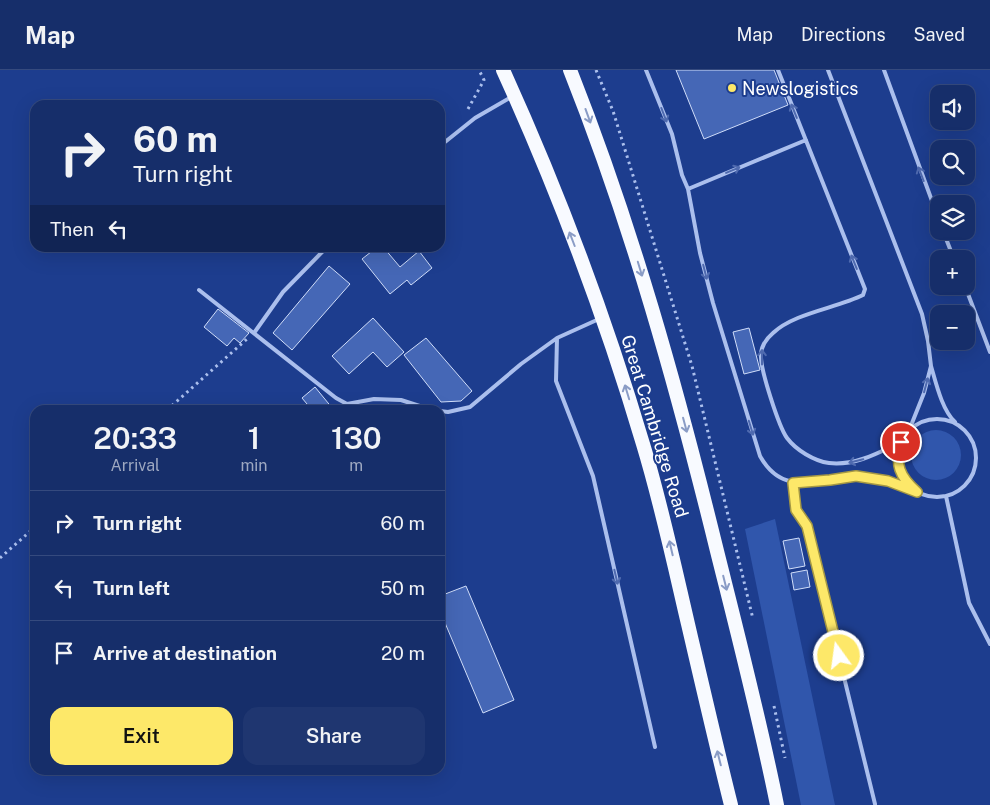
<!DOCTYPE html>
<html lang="en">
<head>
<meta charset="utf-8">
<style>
	:root { --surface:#162e6a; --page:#1f3670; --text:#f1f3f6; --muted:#9ea8c1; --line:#354a7e; --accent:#fde869 }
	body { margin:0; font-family:"Public Sans",sans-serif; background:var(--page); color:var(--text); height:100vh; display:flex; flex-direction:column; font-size:19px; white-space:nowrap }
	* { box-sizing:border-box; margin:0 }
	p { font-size:16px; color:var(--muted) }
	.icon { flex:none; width:28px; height:28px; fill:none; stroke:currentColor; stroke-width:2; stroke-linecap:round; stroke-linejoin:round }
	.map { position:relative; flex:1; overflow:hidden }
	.sheet { position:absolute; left:30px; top:335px; width:415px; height:370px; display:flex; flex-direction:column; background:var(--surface); border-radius:15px; box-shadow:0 5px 20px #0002,0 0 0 1px var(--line) }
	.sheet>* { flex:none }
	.banner { position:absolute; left:30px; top:30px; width:415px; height:152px; border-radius:15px; box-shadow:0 5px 20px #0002,0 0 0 1px var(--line); background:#162e6a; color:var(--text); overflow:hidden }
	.buttons { position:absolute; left:930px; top:15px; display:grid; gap:10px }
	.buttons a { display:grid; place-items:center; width:45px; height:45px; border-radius:10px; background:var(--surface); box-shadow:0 5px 20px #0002,0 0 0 1px var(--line); font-size:25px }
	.pin { position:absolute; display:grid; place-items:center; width:42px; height:42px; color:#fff; margin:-21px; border:2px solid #fff; border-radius:50%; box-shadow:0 1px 5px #0007 }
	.me { position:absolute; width:55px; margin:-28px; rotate:346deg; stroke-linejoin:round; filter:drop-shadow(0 0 4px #0008) }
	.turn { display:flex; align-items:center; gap:18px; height:105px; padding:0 20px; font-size:22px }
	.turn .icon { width:65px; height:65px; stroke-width:2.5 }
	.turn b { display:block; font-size:35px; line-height:42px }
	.then { display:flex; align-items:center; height:48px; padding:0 20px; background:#0003; gap:10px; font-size:19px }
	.eta { display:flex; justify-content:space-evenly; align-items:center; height:85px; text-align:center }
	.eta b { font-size:30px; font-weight:600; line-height:35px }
	.button { display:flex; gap:10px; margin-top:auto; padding:10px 20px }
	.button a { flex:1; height:58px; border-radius:15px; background:var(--accent); color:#111; font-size:20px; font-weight:600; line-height:58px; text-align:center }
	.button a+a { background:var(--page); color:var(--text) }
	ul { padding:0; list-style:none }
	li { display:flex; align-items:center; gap:15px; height:65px; padding:0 20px; border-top:1px solid var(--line) }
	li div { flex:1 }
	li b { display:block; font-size:19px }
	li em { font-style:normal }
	header { display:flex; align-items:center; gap:30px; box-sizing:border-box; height:70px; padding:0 25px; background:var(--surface); border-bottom:1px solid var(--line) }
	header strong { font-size:24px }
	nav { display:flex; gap:28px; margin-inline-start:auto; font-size:18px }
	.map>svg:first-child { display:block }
</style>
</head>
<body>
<header>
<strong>Map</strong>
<nav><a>Map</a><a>Directions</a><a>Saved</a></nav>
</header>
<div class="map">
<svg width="990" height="735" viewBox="0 0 990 735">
	<rect width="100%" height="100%" fill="#1d3d8e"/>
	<path fill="#3056ac" d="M911 385a25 25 0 1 1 50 0a25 25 0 1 1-50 0Z
		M775,449L835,735H801L745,459Z"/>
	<path fill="#4567b6" stroke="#d0ddf9" d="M676,0H774L788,35L704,69Z
		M376,178H384L400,197L419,181L432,198L411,215L407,210L390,224L362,189Z
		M329,196L350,214L292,280L273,263Z
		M218,239L249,263L240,273L234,268L227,276L204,257Z
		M373,248L404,282L387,297L373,282L349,304L332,286Z
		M749,258L760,300L744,304L733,262Z
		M426,268L472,321L461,331L441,332L404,285Z
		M315,317L333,339L332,340H312L302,328Z
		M799,468L805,496L789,499L783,471Z
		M807,500L810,517L794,520L791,503Z
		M466,516L514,630L483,643L440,541V526Z"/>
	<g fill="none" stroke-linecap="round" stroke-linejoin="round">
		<path stroke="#abbfed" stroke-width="3" stroke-dasharray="2.5 4" stroke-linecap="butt" d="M596,0L613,41L692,296L753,549
			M468,39L484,10L479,0
			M167,340L247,269
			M0,488L35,457
			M774,636L785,688"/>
		<path stroke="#abbfed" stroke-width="4" d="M646,0L672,64L682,105L688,119L700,183L713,233L760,386C784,429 819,407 857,406C878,406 897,414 917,422
			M778,0L865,219L863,225C837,238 794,243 773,263C766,269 761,276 761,285C760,299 779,357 787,368C796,380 814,391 829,393C855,396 878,383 901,372
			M828,0L922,244L928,271L931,296
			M884,0L939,150
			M440,76L475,48L513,26
			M688,119L806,70
			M943,161L954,189
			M965,216L990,282
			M199,220L336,328L347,334L374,329L401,330L432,340
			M254,263L283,222L326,178
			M557,268L556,311L593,406L655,677
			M440,341L448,342L470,337L521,294L557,268L599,249
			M898 388a39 39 0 1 1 78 0a39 39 0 1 1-78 0Z
			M910,358L924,323L931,296C936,313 942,340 955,352
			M793,413L796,440L807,456L875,734
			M946,426L969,533L990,574"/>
		<path stroke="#f8faff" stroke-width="14" d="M503,0C558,121 605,246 643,374C661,433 674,494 688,554C702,614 716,675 731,735
			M570,0C632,156 677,318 717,481C738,565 760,650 777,735"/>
	</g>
	<defs><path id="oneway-shaft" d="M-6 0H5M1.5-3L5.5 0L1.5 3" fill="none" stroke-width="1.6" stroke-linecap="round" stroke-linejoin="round" transform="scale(1.25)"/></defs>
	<g stroke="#4f6aaf">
		<use href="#oneway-shaft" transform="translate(794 41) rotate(-112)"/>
		<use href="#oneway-shaft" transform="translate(664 45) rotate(69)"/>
		<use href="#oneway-shaft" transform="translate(733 100) rotate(-23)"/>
		<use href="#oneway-shaft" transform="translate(921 104) rotate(-111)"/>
		<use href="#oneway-shaft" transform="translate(854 192) rotate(-112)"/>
		<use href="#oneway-shaft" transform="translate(705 202) rotate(76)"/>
		<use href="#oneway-shaft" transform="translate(762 287) rotate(-90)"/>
		<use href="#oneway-shaft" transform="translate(926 315) rotate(-75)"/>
		<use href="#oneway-shaft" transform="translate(751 358) rotate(73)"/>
		<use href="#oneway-shaft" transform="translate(856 391) rotate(166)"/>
		<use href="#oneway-shaft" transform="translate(616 507) rotate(77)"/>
	</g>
	<g stroke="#8a9cc6">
		<use href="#oneway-shaft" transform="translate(588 46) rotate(70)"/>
		<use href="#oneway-shaft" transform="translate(572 169) rotate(-111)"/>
		<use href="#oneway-shaft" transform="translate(640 199) rotate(73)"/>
		<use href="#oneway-shaft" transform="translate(627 322) rotate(-107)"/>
		<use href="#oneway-shaft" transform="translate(685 355) rotate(75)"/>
		<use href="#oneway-shaft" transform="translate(671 478) rotate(-103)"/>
		<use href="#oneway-shaft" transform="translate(725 513) rotate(76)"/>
		<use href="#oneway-shaft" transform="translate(719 688) rotate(-104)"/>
	</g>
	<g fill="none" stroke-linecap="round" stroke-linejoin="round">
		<g stroke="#a49744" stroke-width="12">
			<path id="route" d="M839,586L807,456L796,440L793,413L830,410L856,406L888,411L917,422C899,406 895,395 901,372"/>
		</g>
		<use href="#route" stroke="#fde869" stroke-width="9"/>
	</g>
	<circle fill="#fde869" stroke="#1d3d8e" stroke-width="2" cx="732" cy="18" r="5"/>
	<g text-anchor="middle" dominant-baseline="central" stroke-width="4" stroke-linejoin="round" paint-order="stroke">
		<g font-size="18" fill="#fff" stroke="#1d3d8e" text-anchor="start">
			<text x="742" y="18">Newslogistics</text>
		</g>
		<g font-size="18" fill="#fff" stroke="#1d3d8e">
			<text transform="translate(655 356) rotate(73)">Great Cambridge Road</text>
		</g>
	</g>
</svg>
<div class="buttons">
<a><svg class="icon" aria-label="sound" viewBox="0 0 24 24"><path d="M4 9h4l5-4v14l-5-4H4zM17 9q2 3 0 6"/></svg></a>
<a><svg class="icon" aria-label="search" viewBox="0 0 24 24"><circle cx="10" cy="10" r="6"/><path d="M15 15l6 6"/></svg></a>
<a><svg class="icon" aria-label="layers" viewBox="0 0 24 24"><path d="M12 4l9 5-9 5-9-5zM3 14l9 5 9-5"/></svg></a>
<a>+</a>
<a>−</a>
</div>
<div class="pin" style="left:901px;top:372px;background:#d93025"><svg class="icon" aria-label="arrive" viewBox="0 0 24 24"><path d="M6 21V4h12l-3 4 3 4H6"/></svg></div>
<svg class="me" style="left:839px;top:586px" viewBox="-20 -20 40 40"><circle r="17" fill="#fde869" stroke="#fff" stroke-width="3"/><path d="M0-11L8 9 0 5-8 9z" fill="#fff"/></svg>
<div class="banner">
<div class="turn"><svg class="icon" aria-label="right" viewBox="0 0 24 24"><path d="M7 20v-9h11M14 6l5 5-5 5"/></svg><div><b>60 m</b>Turn right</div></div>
<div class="then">Then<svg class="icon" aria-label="left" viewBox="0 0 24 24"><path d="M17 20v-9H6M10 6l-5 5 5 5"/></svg></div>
</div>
<section class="sheet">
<div class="eta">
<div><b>20:33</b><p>Arrival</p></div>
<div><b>1</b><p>min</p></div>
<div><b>130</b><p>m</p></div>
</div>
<ul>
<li><svg class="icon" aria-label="right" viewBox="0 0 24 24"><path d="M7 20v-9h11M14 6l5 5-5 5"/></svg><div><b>Turn right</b></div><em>60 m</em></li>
<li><svg class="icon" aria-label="left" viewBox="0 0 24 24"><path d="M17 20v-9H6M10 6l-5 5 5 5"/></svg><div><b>Turn left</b></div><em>50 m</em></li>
<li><svg class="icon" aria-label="arrive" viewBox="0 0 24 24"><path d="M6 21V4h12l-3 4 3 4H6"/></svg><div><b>Arrive at destination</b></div><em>20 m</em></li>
</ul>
<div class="button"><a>Exit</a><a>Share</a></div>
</section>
</div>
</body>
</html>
